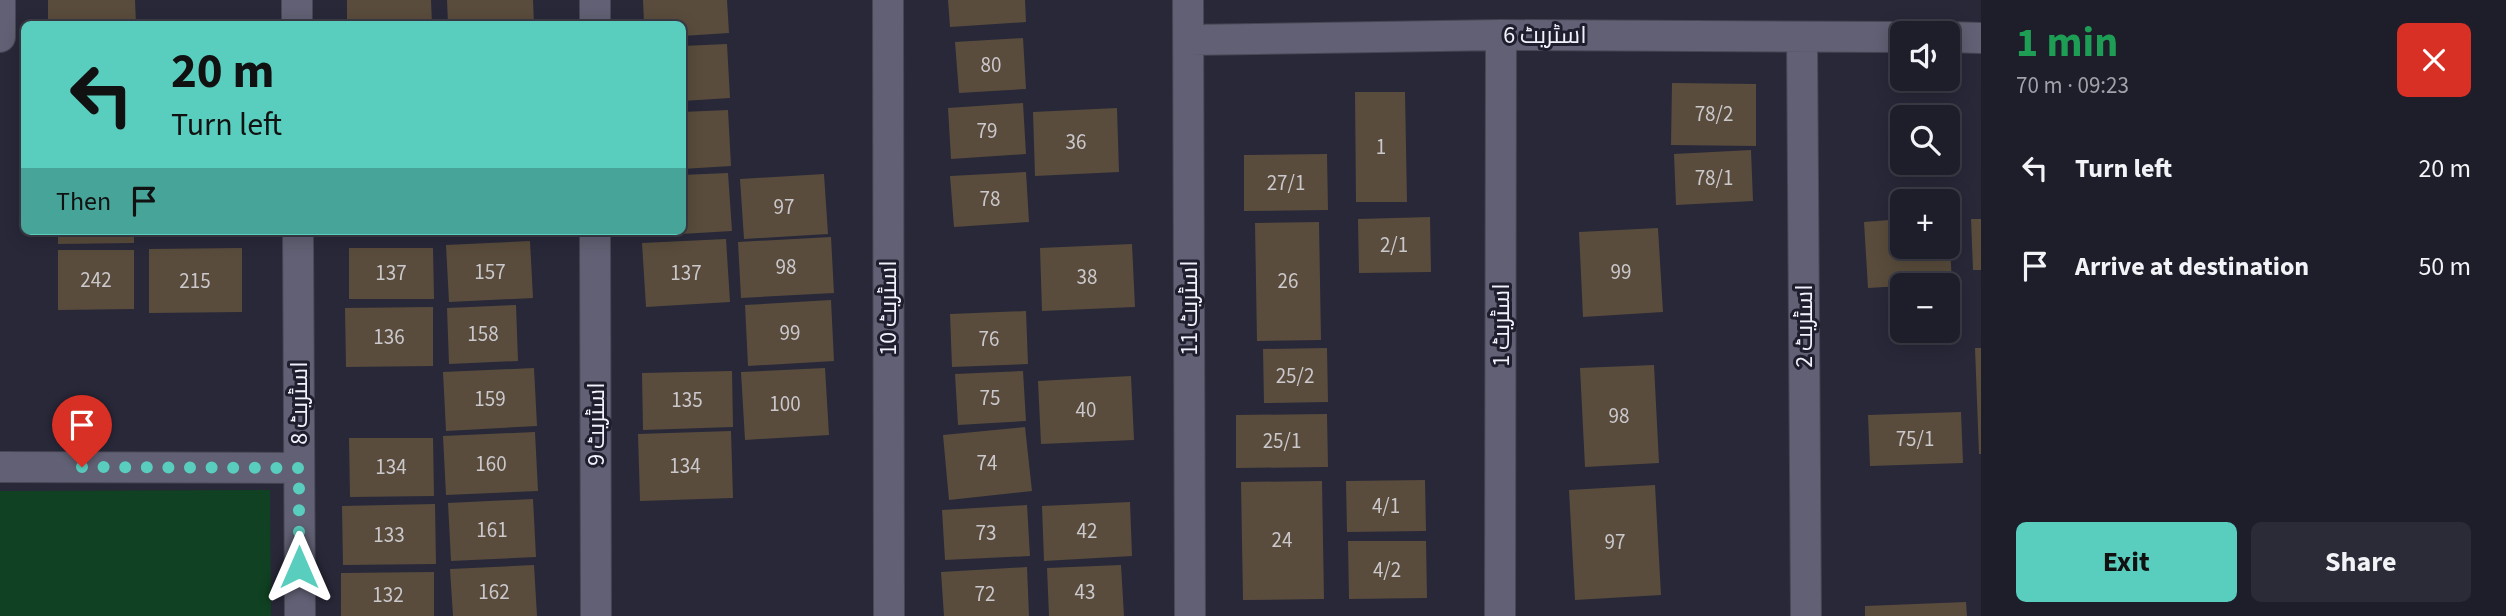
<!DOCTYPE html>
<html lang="en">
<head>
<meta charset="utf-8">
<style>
	:root { --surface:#1e1e2b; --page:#2b2b37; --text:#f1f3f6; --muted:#a1a2a9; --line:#3c3c47; --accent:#59cebf }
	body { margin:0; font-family:"Source Sans 3",Cairo,sans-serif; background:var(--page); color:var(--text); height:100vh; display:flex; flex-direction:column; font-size:26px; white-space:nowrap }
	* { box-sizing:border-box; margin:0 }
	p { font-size:23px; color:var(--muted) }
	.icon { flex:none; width:38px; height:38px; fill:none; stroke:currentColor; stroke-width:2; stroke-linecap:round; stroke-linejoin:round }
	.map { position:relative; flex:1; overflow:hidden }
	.panel { display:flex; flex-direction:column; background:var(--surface); width:525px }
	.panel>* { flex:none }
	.guide { position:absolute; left:21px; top:21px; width:665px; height:214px; border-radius:10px; box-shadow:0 4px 18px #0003,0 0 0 2px var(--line); background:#59cebf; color:#111; overflow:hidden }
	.controls { position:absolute; left:1890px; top:21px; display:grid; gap:14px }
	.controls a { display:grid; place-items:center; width:70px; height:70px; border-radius:10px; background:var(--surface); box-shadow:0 4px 18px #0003,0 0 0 2px var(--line); font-size:35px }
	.pin { position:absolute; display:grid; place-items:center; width:60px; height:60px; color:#fff; margin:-72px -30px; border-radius:50% 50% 50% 0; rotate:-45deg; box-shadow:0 0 7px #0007 }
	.pin .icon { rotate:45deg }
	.me { position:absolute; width:77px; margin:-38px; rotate:0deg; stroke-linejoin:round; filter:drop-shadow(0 0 5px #0008) }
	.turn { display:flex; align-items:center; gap:24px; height:147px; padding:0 35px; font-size:32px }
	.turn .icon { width:91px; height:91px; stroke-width:2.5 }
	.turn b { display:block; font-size:49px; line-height:60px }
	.then { display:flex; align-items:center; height:66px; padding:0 35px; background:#0003; gap:14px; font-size:26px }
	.round { display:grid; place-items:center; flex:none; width:74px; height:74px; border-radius:10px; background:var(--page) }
	.summary { display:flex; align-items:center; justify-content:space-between; height:119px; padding:0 35px }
	h1 { font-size:42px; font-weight:700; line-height:52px; color:#1e9e55 }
	.button { display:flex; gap:14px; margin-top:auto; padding:14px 35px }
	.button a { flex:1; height:80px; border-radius:10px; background:var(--accent); color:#111; font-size:28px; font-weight:700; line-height:80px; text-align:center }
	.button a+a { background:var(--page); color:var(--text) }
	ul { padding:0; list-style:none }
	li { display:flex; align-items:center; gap:21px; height:98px; padding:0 35px }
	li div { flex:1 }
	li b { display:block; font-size:26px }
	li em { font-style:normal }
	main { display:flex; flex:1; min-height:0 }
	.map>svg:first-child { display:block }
</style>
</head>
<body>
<main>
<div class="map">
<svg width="1981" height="616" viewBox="0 0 1981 616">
	<rect width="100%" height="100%" fill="#282839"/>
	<path fill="#104122" d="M270,490L271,616H0V491Z"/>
	<path fill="#594c3c" d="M48,0H135L136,24H48Z
		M347,0H431L432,24H347Z
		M447,0H533L534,24H448Z
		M643,0H727L729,33L682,36V24H644Z
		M948,0H1025L1026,22L950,27Z
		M1023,38L1026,89L959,93L955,42Z
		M727,44L730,98L682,101V46Z
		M1672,83L1756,84V146L1671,145Z
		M1355,92H1405L1407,202H1356Z
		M1023,103L1026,154L951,159L948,108Z
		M1117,108L1119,172L1035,176L1033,112Z
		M728,110L731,166L682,169V112Z
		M1751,150L1753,201L1676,205L1674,154Z
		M1327,154L1328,210L1244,211V155Z
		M1026,172L1029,222L954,227L950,176Z
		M728,173L732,231L647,236V231H682V175Z
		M824,174L828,234L744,239L740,179Z
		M1430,217L1431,272L1359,273L1358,219Z
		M1902,219V247H1950L1952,283L1868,288L1864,222Z
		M1971,219H1981V270H1973Z
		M1319,222L1321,340L1257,341L1255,223Z
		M1658,228L1663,312L1583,317L1579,232Z
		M58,231H134V243L58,244Z
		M349,231H433V235L349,236Z
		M831,237L834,293L741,298L738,242Z
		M726,239L730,302L646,307L642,243Z
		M530,241L533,298L449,302L446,245Z
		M1132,244L1135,307L1042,311L1040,248Z
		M242,248V312L149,313V249Z
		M349,248H433L434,299H349Z
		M58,250H134V309L58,310Z
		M831,300L834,361L748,366L745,305Z
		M516,305L518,361L449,364L447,308Z
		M433,307V366L346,367L345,308Z
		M1026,311L1028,364L952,367L950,314Z
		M1327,348L1328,402L1264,403L1263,349Z
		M1975,348H1981V454H1979Z
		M1654,365L1659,463L1585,467L1580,368Z
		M534,368L537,426L446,431L443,372Z
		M825,368L829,435L745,440L741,372Z
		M732,371L733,427L643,430L642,373Z
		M1023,371L1026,421L958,425L955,374Z
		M1131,376L1134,440L1041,444L1038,381Z
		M1961,412L1963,463L1870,466L1868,415Z
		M1327,414L1328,467L1236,468V415Z
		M1025,427L1032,491L949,500L943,435Z
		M731,431L733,498L640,501L638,434Z
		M535,432L538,491L446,495L443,436Z
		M349,438H433L434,496L350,497Z
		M1425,480L1426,531L1347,532L1346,481Z
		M1322,481L1324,599L1243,600L1241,482Z
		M1655,485L1661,595L1575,600L1569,490Z
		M533,499L536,557L451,561L448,503Z
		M1130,502L1132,556L1044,561L1042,506Z
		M435,504L436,564L343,565L342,506Z
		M1027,505L1030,556L945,560L942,510Z
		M1348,541H1426L1427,598L1349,599Z
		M534,565L537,616H453L450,569Z
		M1121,565L1124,616H1049L1047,568Z
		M1027,567L1029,616H944L941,572Z
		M434,572V616H341V573Z
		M1966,602L1967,616H1865V606Z"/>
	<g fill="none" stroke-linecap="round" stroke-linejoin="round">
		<g stroke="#474654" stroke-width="32">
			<path id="minor" d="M297,0V24
				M595,0V24
				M888,0L889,616
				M1188,0L1190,616
				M0,37V0
				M1802,37L1806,616
				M1948,37L1981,38
				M1189,40L1501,35L1902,37
				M298,231L300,616
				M595,231L596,616
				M0,467L299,468
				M1500,616L1501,35"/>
		</g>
		<use href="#minor" stroke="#616074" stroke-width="30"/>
	</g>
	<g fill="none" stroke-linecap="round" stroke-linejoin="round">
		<path stroke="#59cebf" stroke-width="12" stroke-dasharray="0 21.6" d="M82,467L299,468V567"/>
	</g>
	<g text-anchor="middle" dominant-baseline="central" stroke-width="6" stroke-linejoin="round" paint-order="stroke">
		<g font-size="21" fill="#cbc8cc">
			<text x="991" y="65">80</text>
			<text x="1714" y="114">78/2</text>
			<text x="987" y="131">79</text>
			<text x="1076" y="142">36</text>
			<text x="1381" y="147">1</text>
			<text x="1714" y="178">78/1</text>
			<text x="1286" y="183">27/1</text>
			<text x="990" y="199">78</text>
			<text x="784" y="207">97</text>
			<text x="1394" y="245">2/1</text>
			<text x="786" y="267">98</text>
			<text x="490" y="272">157</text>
			<text x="1621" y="272">99</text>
			<text x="391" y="273">137</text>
			<text x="686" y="273">137</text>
			<text x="1087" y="277">38</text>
			<text x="96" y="280">242</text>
			<text x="195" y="281">215</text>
			<text x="1288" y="281">26</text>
			<text x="790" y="333">99</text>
			<text x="483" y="334">158</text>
			<text x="389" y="337">136</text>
			<text x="989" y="339">76</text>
			<text x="1295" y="376">25/2</text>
			<text x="990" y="398">75</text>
			<text x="490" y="399">159</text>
			<text x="687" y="400">135</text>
			<text x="785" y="404">100</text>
			<text x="1086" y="410">40</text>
			<text x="1619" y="416">98</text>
			<text x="1915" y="439">75/1</text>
			<text x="1282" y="441">25/1</text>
			<text x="987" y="463">74</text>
			<text x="491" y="464">160</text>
			<text x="685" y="466">134</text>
			<text x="391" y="467">134</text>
			<text x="1386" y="506">4/1</text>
			<text x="492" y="530">161</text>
			<text x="1087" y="531">42</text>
			<text x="986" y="533">73</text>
			<text x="389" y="535">133</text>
			<text x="1282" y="540">24</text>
			<text x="1615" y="542">97</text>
			<text x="1387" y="570">4/2</text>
			<text x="494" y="592">162</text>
			<text x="1085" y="592">43</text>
			<text x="985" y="594">72</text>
			<text x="388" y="595">132</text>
		</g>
		<g font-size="24" fill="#f1f1fc" stroke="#1f1e2e">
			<text x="1545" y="35">اسٹریٹ 6</text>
			<text transform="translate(888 308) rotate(-90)">اسٹریٹ 10</text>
			<text transform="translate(1189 308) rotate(-90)">اسٹریٹ 11</text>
			<text transform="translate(1501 325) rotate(-90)">اسٹریٹ 1</text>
			<text transform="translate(1804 326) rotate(-90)">اسٹریٹ 2</text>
			<text transform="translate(299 403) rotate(-90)">اسٹریٹ 8</text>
			<text transform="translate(596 424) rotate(-90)">اسٹریٹ 9</text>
		</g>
	</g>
</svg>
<div class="controls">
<a><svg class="icon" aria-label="sound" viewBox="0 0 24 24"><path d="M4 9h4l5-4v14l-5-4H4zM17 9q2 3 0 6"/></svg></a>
<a><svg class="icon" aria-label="search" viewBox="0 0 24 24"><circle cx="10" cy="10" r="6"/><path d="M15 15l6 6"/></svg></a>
<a>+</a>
<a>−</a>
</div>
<div class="pin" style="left:82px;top:467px;background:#d93025"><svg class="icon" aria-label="arrive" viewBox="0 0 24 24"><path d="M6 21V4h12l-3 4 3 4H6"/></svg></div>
<svg class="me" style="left:299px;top:567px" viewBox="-20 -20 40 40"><path d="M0-17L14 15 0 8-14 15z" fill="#59cebf" stroke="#fff" stroke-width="4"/></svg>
<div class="guide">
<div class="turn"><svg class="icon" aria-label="left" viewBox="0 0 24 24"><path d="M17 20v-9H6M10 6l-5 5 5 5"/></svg><div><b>20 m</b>Turn left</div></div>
<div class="then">Then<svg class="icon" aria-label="arrive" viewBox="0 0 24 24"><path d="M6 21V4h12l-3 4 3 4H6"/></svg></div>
</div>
</div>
<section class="panel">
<div class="summary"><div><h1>1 min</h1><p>70 m · 09:23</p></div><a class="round" style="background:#d93025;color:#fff"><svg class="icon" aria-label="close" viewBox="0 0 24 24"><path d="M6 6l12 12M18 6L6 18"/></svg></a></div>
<ul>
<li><svg class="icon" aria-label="left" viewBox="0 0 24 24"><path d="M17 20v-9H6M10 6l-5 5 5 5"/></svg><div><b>Turn left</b></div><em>20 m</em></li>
<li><svg class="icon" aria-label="arrive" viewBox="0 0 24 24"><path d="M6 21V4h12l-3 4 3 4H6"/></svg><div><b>Arrive at destination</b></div><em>50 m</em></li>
</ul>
<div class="button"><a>Exit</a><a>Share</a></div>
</section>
</main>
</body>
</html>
